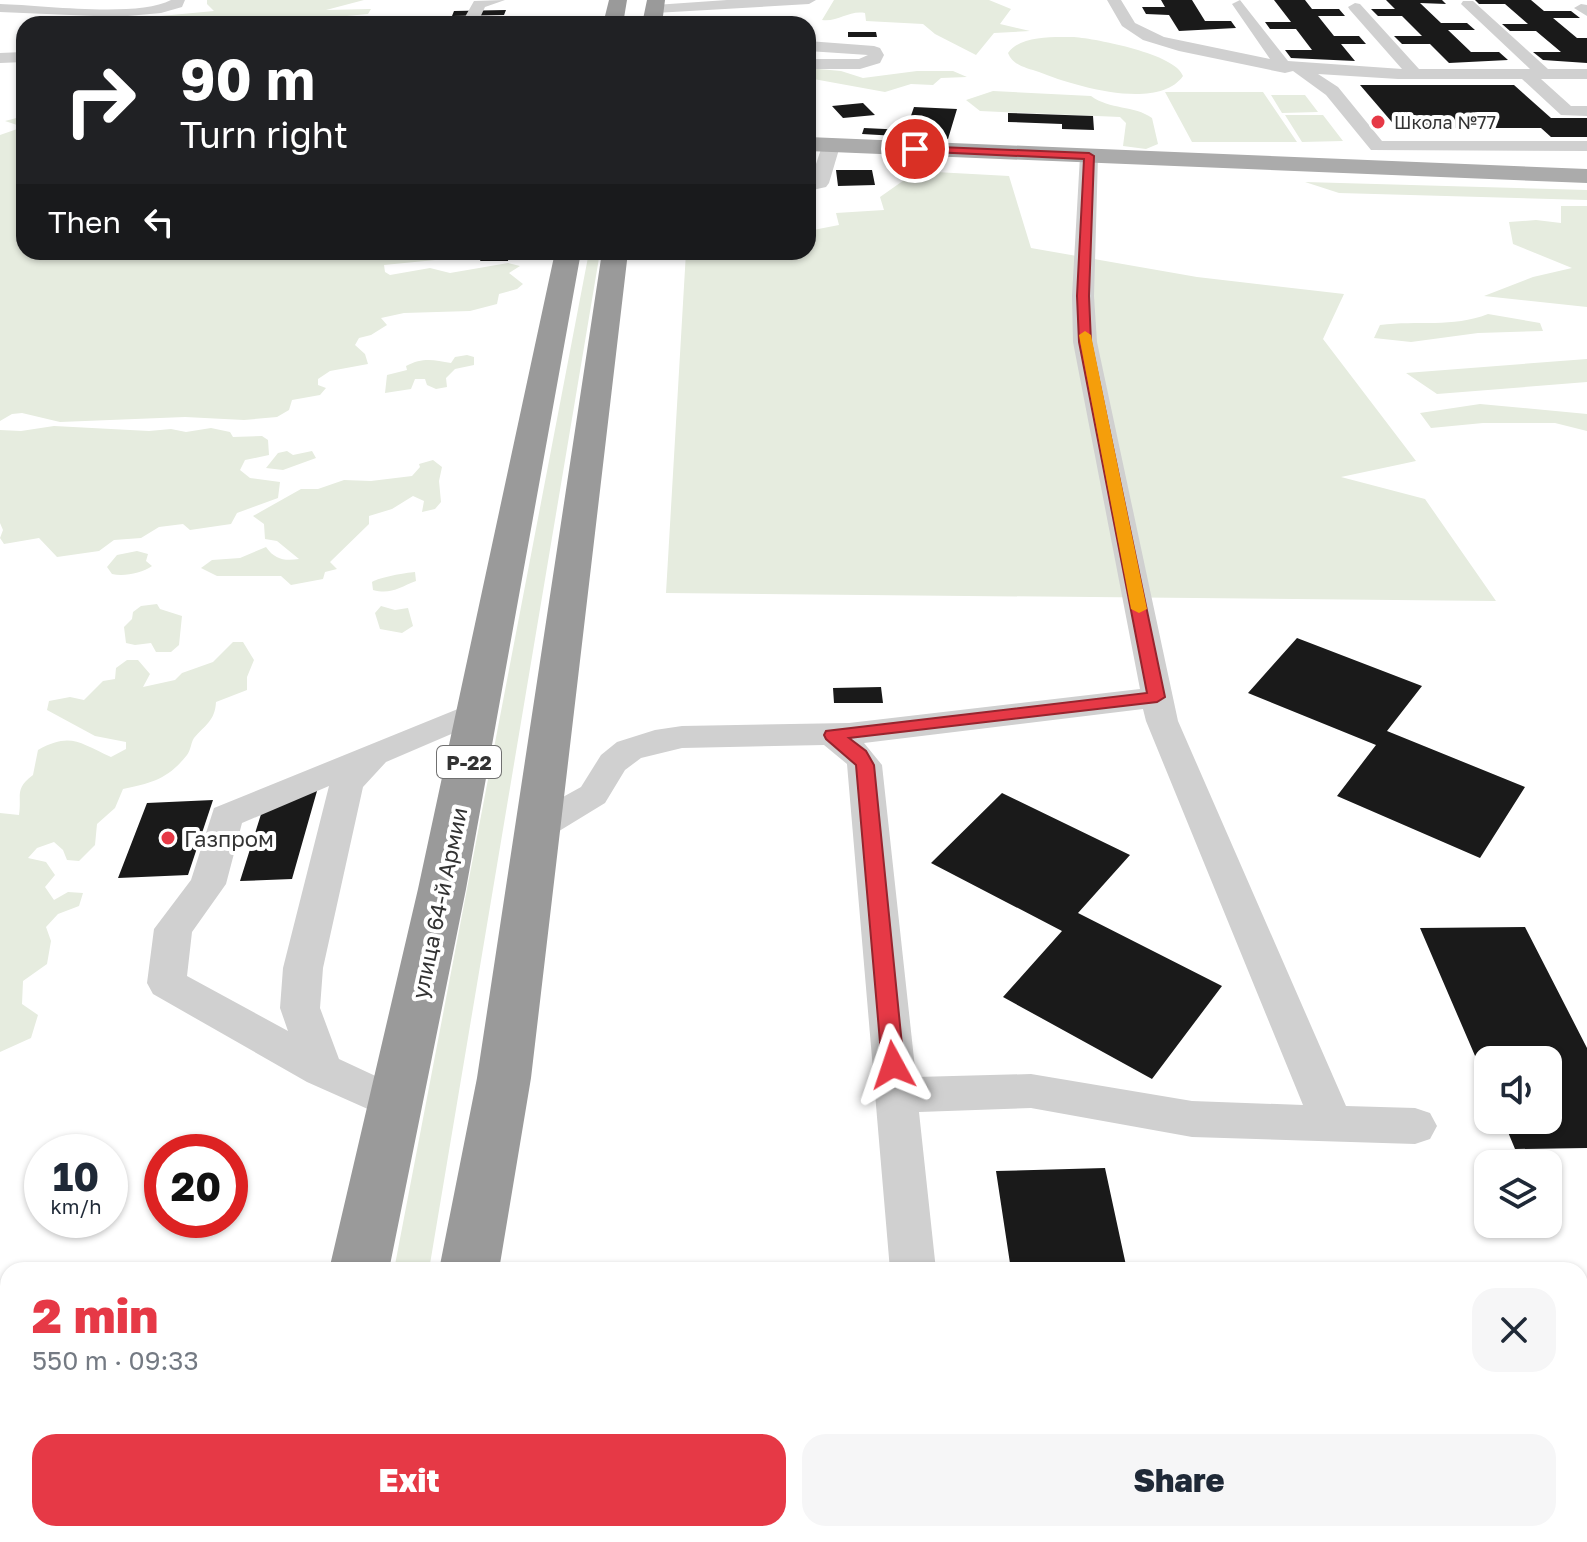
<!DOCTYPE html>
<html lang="en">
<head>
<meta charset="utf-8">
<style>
	:root { --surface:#fff; --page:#f6f6f7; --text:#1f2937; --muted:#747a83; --accent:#e63946 }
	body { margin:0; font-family:"Golos Text",sans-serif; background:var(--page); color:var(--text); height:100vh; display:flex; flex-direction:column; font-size:30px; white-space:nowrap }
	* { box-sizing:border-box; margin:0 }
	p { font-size:26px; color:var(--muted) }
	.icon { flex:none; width:44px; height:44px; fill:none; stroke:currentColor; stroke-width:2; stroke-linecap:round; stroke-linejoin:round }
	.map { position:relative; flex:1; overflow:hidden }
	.drawer { position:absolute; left:0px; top:1262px; width:1588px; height:280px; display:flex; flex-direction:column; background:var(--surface); border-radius:24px 24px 0 0; box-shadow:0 2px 6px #0004 }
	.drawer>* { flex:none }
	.hud { position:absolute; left:16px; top:16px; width:800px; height:244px; border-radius:24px; box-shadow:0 2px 6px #0004; background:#202124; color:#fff; overflow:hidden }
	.fabs { position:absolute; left:1474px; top:1046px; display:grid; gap:16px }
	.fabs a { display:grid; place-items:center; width:88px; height:88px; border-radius:16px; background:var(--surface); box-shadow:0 2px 6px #0004; font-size:40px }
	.speed { position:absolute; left:24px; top:1134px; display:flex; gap:16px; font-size:40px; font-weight:700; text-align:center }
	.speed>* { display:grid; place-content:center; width:104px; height:104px; border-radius:50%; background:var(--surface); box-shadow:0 2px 6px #0004; line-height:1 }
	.speed small { font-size:20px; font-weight:400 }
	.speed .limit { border:12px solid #d22; background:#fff; color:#111 }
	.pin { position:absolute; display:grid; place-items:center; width:68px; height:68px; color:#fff; margin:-34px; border:4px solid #fff; border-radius:50%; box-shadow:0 2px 8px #0007 }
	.me { position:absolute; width:88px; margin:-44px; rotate:355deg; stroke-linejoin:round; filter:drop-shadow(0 0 6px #0008) }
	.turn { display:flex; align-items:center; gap:28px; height:168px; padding:0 32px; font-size:36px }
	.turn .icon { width:104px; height:104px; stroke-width:2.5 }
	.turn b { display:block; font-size:56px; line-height:68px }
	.then { display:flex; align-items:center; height:76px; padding:0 32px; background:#0003; gap:16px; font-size:30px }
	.round { display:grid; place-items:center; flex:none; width:84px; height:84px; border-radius:24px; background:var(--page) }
	.summary { display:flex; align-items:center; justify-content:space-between; height:136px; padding:0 32px }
	h1 { font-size:48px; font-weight:800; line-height:60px; color:var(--accent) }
	.action { display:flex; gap:16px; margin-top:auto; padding:16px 32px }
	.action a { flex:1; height:92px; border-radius:24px; background:var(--accent); color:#fff; font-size:32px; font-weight:800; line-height:92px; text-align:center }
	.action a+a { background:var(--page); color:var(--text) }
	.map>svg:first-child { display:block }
</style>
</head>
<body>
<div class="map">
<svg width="1587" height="1542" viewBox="0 0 1587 1542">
	<rect width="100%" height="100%" fill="#fff"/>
	<path fill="#e6ecdf" d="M207,0H364L326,10L371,9L368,14L262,24L269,21C244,13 214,22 188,24C167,26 146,24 125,24L150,17L214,11L207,4Z
		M834,0H989L1011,9L1000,24L1030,31L994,33L976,55L935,34L923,24L866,21L865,13C849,10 839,22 822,20Z
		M1074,37C1097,39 1176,54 1183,76C1158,112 1071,85 1039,72C1027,68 1013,66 1008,53C1021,35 1053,37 1074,37Z
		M808,68L841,71L863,78L917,71H953L967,77L941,78L933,85L911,84L885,92L808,78Z
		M993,91L1091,96C1110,110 1134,105 1152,118L1158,144L1146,149L1123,146L1126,123L1120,117L980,111L966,100Z
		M1165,92H1263L1297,142H1192Z
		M1271,95H1305L1318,112L1282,113Z
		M1285,115H1323L1343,141L1302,142Z
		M24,116V252H420L419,259L435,260L384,265L385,272L390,275L430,268L450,273L508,263L520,266L509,273L523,284L517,289L499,294L497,304L470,311L404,313L381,318L387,325L371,335L359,338L355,345L365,354L368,364L330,371L318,379V385L326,388L320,395L292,400L289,410L277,417L244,420L185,417L60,422L22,413L12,414L0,421V135L23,127L5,121Z
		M917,171L1009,176L1031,248L1197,277L1344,294L1323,339L1416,461L1341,477L1425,499L1496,601L666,593L686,252H808V231L839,225L836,213L884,210L880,197Z
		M1305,182L1587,190V200L1339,193Z
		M1561,206H1587V307L1484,296L1533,277L1572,268L1513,244L1509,222L1536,220L1561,223Z
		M589,252H600L429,1270H394Z
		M1488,314L1540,323L1543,331L1478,333L1411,342L1374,338L1380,325C1418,320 1452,328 1488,314Z
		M467,355L474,357V365L455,369L446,378L447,387L436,389L427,385L425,379H415L411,389L385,393L387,375L407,370L406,366C423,357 434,360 451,363L455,357Z
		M1587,359V382L1437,394L1406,373Z
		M1480,404L1587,414V431L1555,423H1483L1431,428L1420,413Z
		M54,426L149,431L171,429L186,432L211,428L230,432L233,437L262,436L268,440L269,455L245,460L240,470L250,478L280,482L278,498L237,513L231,524L190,530L183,524L159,527L141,538L114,540L99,551L57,557L39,538L4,544L0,538L3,530L0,523V430L21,431Z
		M287,451L293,455L312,451L316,458L283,470L266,468L278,453Z
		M433,460L442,467L439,481L441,502L435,509L422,512L424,501L413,496L392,509L369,516V524L330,562L337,569L325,572L323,579L291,585L281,576H217L201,568L212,560L240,558L266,547C275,560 285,561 299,559L277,541L265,539L264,524L253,516L301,489H318L344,480L371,481L412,476L420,467L419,464Z
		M137,551L148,554L146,561L152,566C142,573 124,577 112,574L107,567L117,555Z
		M415,572L416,581C400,587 391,595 373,590L372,582C380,577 405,573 415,572Z
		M157,604L160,609L182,616L179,645L171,652H156L151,643L135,645L126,643L124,627L132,619L133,612L141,606Z
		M381,606L395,610L408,608L413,626L402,633L380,629L375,613Z
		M233,642H243L254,660L247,677V690L216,702C215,721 205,725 194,738C191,742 191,750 187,755C168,779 152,783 123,789L115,808L97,824L95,845L79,861L67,860L63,850L54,842L37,848L28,858L46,862L55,875L45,887L54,900L68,892L83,893L79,906L58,914L46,927L51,941L47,964L23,981L22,1004L38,1015L31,1038L0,1052V813L19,815C22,795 14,789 33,775L38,750C71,732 79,743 111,757L126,749V742L95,736L47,710L49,701L70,697L84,700L103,681L115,679L116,668L127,660H138L150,674L143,687L175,680L182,673L213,662Z"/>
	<path fill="#1a1a1a" d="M1161,0H1192L1205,21H1231L1236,28L1179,31L1169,15L1146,14L1142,7H1165Z
		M1274,0H1305L1312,9H1339L1345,16H1318L1334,36H1359L1366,44H1341L1355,61L1291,58L1285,50H1312L1296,29H1270L1265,22H1291Z
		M1386,0H1442L1446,4L1420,3L1441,23H1467L1475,30H1448L1471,52H1499L1508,60L1449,63L1430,44H1402L1394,36H1422L1402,16H1378L1371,9H1395Z
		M1475,0H1531L1544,11H1571L1580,18H1553L1577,38H1587V63L1543,60L1533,52H1561L1536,31H1510L1502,24H1528L1505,4H1479Z
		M506,10L504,15L452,16L454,11Z
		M848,32H876L877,37H848Z
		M1360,85H1514L1551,118H1587V137H1551L1541,128H1397Z
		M863,103L875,115L843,118L832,106Z
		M914,107L957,109L948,139L862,134L864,128L906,130Z
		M1008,113L1093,116L1094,130L1062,129V124L1008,122Z
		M836,170H872L875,185L838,186Z
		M484,252H510L508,261H480Z
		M1297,638L1422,686L1387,731L1525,787L1480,858L1337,796L1376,745L1248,693Z
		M881,687L883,703H834L833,688Z
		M317,791L292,879L240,881L268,792Z
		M1002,793L1130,855L1078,913L1222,986L1152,1079L1003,997L1062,931L931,863Z
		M213,800L188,875L118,878L147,803Z
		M1525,927L1587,1048V1148L1515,1149L1503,1120H1548V1060H1488V1086L1420,928Z
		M1105,1168L1127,1270H1011L996,1171Z
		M1587,1428V1542H1507L1512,1534H1580V1438Z
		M1050,1534H1182L1184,1542H1051Z"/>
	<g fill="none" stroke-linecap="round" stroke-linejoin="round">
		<path fill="#d0d0d0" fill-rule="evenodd" d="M171,0H185L182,7L161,13L117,17L0,12V4C41,5 137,18 171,0Z
			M505,0L485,7L477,24H461L474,1Z
			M727,0H816L809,4L655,13L648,9L655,5Z
			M1107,0H1121L1135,23L1164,37L1270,59L1232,4L1240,0L1288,61L1402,69L1350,10L1348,7L1355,3L1360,4L1419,69H1530L1461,4L1463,1H1473L1548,69H1587V79H1541L1571,106H1587V116L1561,115L1522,79H1398L1318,74L1338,87L1382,141H1587V151L1371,150L1326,95L1293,71L1285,73L1179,51L1143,40L1122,26Z
			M1581,4L1587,5V16L1574,8Z
			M808,41L874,46L880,48L884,55L880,63L860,69H808V59H859L868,55L808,51Z
			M24,52V62L0,63V53Z
			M831,141L840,146L829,183L826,187L808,191V179H811L822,146Z
			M1089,150L1098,156L1094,296L1097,342L1178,721L1346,1106L1415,1108L1430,1113L1437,1126L1430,1139L1415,1144L1192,1137L1031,1108L919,1112L936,1270H890L847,764L824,745L682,748L641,758L625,770L605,803L551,836L538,839L525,836L520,827L525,818L581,787L601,755L617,742L655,730L682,726L849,723L1140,689L1073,342L1072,296L1080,156ZM1143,709L1146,721L1303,1105L1192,1101L1031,1074L916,1077L882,765L864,743Z
			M480,700L491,703L496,710L491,717L386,762L363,787L323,968L320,1008L339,1059L412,1093L418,1105L412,1117L397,1122L307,1082L153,994L147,983L154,929L191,880L214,808ZM329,786L283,968L280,1008L288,1031L187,976L192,932L226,884L242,823Z
			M911,1534H965L966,1542H912Z"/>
		<path fill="#ababab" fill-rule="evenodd" d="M808,137L1587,169V183L808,151Z"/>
		<path fill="#9a9a9a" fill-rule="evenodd" d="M609,0H627L623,24H603Z
			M647,0H665L662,24H642Z
			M555,252H581L466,889L389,1270H329L418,889Z
			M602,252H628L531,1078L499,1270H439L477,1078Z
			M263,1534H333L331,1542H261Z
			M385,1534H455L454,1542H384Z"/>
	</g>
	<path fill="#e63946" stroke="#96252e" stroke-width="2" d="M915,146L1089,153L1094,156L1089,296L1091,342L1165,697L1157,702L849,738L866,751L874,765L904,1065L901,1071L893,1073L886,1071L882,1065L856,765L826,739L824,735L826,731L1147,693L1079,342L1077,296L1084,159L911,151Z"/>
	<path fill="#f59e0b" d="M1085,331L1091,335L1147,609L1139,613L1131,609L1079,335Z"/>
	<g fill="#e63946" stroke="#fff" stroke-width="3">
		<circle cx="1378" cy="122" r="8"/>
		<circle cx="168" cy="838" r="8"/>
	</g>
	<g text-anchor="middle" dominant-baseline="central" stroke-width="8" stroke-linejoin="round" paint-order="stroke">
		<g font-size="18" fill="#333" stroke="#fff" text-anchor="start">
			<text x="1394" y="122">Школа №77</text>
		</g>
		<rect fill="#fff" stroke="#707070" stroke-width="2" x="437" y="746" width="64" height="32" rx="6"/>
		<g font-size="20" font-weight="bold" fill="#333">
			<text x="469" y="762">Р-22</text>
		</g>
		<g font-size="22" fill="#333" stroke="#fff" text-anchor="start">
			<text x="184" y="838">Газпром</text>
		</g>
		<g font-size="22" fill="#333" stroke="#fff">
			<text transform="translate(439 903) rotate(-78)">улица 64-й Армии</text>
		</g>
	</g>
</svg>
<div class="fabs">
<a><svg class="icon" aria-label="sound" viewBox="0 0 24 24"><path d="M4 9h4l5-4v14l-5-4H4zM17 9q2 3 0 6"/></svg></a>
<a><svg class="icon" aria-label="layers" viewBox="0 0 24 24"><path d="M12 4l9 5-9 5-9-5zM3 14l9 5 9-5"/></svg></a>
</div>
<div class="speed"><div>10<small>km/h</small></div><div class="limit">20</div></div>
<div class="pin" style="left:915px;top:149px;background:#d93025"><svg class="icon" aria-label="arrive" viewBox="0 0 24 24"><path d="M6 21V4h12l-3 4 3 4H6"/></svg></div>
<svg class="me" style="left:893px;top:1065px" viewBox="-20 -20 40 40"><path d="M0-17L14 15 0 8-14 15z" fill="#e63946" stroke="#fff" stroke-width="4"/></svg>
<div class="hud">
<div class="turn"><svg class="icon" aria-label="right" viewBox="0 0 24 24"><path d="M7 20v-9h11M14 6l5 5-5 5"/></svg><div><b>90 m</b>Turn right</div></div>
<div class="then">Then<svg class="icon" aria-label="left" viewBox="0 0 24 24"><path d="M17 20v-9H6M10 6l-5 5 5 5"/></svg></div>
</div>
<section class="drawer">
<div class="summary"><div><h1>2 min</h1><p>550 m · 09:33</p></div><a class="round"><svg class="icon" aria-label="close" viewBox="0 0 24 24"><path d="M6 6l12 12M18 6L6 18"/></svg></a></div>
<div class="action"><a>Exit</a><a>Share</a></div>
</section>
</div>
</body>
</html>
